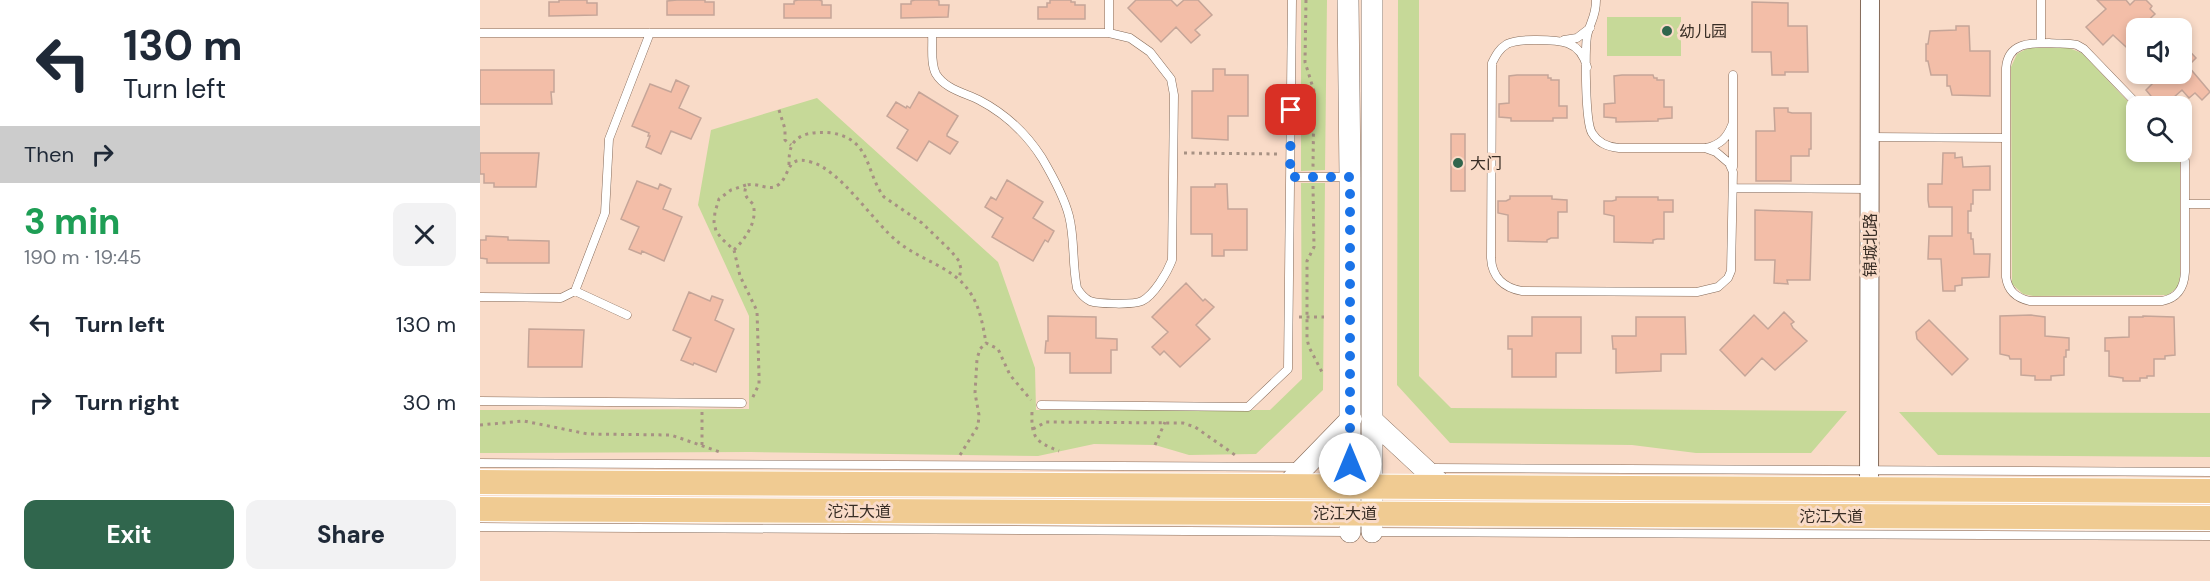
<!DOCTYPE html>
<html lang="en">
<head>
<meta charset="utf-8">
<style>
	:root { --surface:#fff; --page:#f2f2f3; --text:#1f2937; --muted:#747a83; --accent:#30664d }
	body { margin:0; font-family:"DM Sans","Noto Sans SC",sans-serif; background:var(--page); color:var(--text); height:100vh; display:flex; flex-direction:column; font-size:22px; white-space:nowrap }
	* { box-sizing:border-box; margin:0 }
	p { font-size:20px; color:var(--muted) }
	.icon { flex:none; width:33px; height:33px; fill:none; stroke:currentColor; stroke-width:2; stroke-linecap:round; stroke-linejoin:round }
	.map { position:relative; flex:1; overflow:hidden }
	.side { display:flex; flex-direction:column; background:var(--surface); width:480px }
	.side>* { flex:none }
	.banner { background:#fff; color:var(--text); overflow:hidden }
	.tools { position:absolute; left:1646px; top:18px; display:grid; gap:12px }
	.tools a { display:grid; place-items:center; width:66px; height:66px; border-radius:12px; background:var(--surface); box-shadow:0 3px 9px #0003; font-size:30px }
	.pin { position:absolute; display:grid; place-items:center; width:51px; height:51px; color:#fff; margin:-26px; border-radius:12px; box-shadow:0 3px 9px #0006 }
	.me { position:absolute; width:66px; margin:-33px; rotate:0deg; stroke-linejoin:round; filter:drop-shadow(0 0 4px #0008) }
	.turn { display:flex; align-items:center; gap:21px; height:126px; padding:0 24px; font-size:27px }
	.turn .icon { width:78px; height:78px; stroke-width:2.5 }
	.turn b { display:block; font-size:42px; line-height:51px }
	.then { display:flex; align-items:center; height:57px; padding:0 24px; background:#0003; gap:12px; font-size:22px }
	.round { display:grid; place-items:center; flex:none; width:63px; height:63px; border-radius:12px; background:var(--page) }
	.summary { display:flex; align-items:center; justify-content:space-between; height:102px; padding:0 24px }
	h1 { font-size:36px; font-weight:800; line-height:45px; color:#1e9e55 }
	.button { display:flex; gap:12px; margin-top:auto; padding:12px 24px }
	.button a { flex:1; height:69px; border-radius:12px; background:var(--accent); color:#fff; font-size:24px; font-weight:800; line-height:69px; text-align:center }
	.button a+a { background:var(--page); color:var(--text) }
	ul { padding:0; list-style:none }
	li { display:flex; align-items:center; gap:18px; height:78px; padding:0 24px }
	li div { flex:1 }
	li b { display:block; font-size:22px }
	li em { font-style:normal }
	main { display:flex; flex:1; min-height:0 }
	.map>svg:first-child { display:block }
</style>
</head>
<body>
<main>
<section class="side">
<div class="banner">
<div class="turn"><svg class="icon" aria-label="left" viewBox="0 0 24 24"><path d="M17 20v-9H6M10 6l-5 5 5 5"/></svg><div><b>130 m</b>Turn left</div></div>
<div class="then">Then<svg class="icon" aria-label="right" viewBox="0 0 24 24"><path d="M7 20v-9h11M14 6l5 5-5 5"/></svg></div>
</div>
<div class="summary"><div><h1>3 min</h1><p>190 m · 19:45</p></div><a class="round"><svg class="icon" aria-label="close" viewBox="0 0 24 24"><path d="M6 6l12 12M18 6L6 18"/></svg></a></div>
<ul>
<li><svg class="icon" aria-label="left" viewBox="0 0 24 24"><path d="M17 20v-9H6M10 6l-5 5 5 5"/></svg><div><b>Turn left</b></div><em>130 m</em></li>
<li><svg class="icon" aria-label="right" viewBox="0 0 24 24"><path d="M7 20v-9h11M14 6l5 5-5 5"/></svg><div><b>Turn right</b></div><em>30 m</em></li>
</ul>
<div class="button"><a>Exit</a><a>Share</a></div>
</section>
<div class="map">
<svg width="1730" height="581" viewBox="0 0 1730 581">
	<rect width="100%" height="100%" fill="#f9dbc8"/>
	<path fill="#c6d998" d="M821,0H847L845,170L821,171Z
		M918,0H939V376L971,408L1367,411L1331,453H1216L1152,445L970,443L917,385Z
		M1127,17H1201V56H1127Z
		M1548,48H1589L1602,53L1656,110V152H1695L1700,160V276L1698,287L1688,295L1553,296L1543,294L1532,284L1531,67L1537,54Z
		M337,98L518,262L555,368L556,410H790L822,379L821,183H845L843,390L776,454L709,455L675,445L614,444L558,456L270,452L0,453V410L269,409V316L218,205L231,130Z
		M1419,412L1730,413V457L1458,455Z"/>
	<path fill="#f3bea8" stroke="#c5a598" stroke-width="1.5" d="M79,0H107V3H117V15L69,16V2H79Z
		M197,0H225V2H234V15H187V1Z
		M318,0H339L342,1V5H351V18H304V4H314V1Z
		M435,0H456L459,1V5H469L468,17L421,18V4H431V1Z
		M570,0H591V2H595V5H605V19H558V7H567V3H570Z
		M656,0H691L697,6L704,0H718L732,15L715,30L720,35L711,43L696,27L681,42L648,8Z
		M1617,0H1646L1650,5L1655,0H1666L1672,6L1670,9L1675,14L1660,28H1656V56L1633,35L1623,45L1606,27L1626,9Z
		M1272,2L1308,3V26H1327L1328,72H1305V75H1292L1291,52H1272Z
		M1476,26H1489L1490,51H1510V96L1472,95L1470,86H1467V75H1451L1448,61H1446V44H1448L1450,31L1476,30Z
		M1701,42L1716,58L1708,66L1730,92L1722,100L1715,93L1709,98L1702,90L1684,106H1677L1668,98L1671,96L1666,90L1676,80L1670,74H1701Z
		M733,69H745V75H768V116H748V140L712,138V91H733Z
		M0,70H74V92H71L72,104H0Z
		M1037,75H1068V78H1071V80H1079V106H1087V118H1073V121H1031V118L1019,117V104L1029,103V76Z
		M1142,75H1173L1174,78H1177V80H1184V107H1192V118L1178,119V121L1136,122V118L1124,117V104L1135,103L1134,76Z
		M196,80L209,86L199,108L221,118L211,139L191,131L181,154L166,147L170,136H168L169,133L152,126L170,84L191,92Z
		M439,92L478,116L467,134V136L478,142L470,154L449,141L437,161L417,148L428,130L407,116L416,102L426,108L427,106L430,108Z
		M1294,108H1308V112L1312,113H1331V149H1329V156H1311V181H1276V131H1295Z
		M971,134H985V191H971Z
		M0,153H59L56,187H14V183H4V174H0Z
		M1463,153H1475V158L1482,157L1483,167L1510,166V190H1493V204H1491V211H1488V233H1491V239H1493L1494,254H1510L1509,277L1482,278V285L1475,286V291H1463L1461,259H1448L1449,236H1472V207H1449L1448,200V184H1462Z
		M527,180L563,202L553,218L574,231L568,242L565,240L553,261L512,237L523,218L505,207L511,197L516,200Z
		M157,181L178,189L180,184L191,189L183,209L202,217L184,261L162,251L161,254L149,249L159,227L141,219Z
		M735,184H747L748,209H767V250H744V256H732V234H711V187H735Z
		M1030,196H1072V199L1087,200V212H1078V238H1071L1067,240V242L1028,241V215L1018,213V201H1026L1030,199Z
		M1136,197H1178V200H1193V212H1184V239H1177L1173,240V243L1134,242V216L1124,214V201H1132L1136,200Z
		M1275,210L1332,212L1330,280H1307L1308,284L1294,283L1295,260H1275Z
		M6,236L28,237V240L69,241V263H7V259L0,258V240H6Z
		M706,283L723,301L725,299L734,307L716,325L730,339L700,367L684,351L680,355L672,347L688,332L672,317Z
		M209,292L230,301L232,296L243,300L235,320L254,329L236,372L214,363L213,365L201,360L211,338L193,330Z
		M1304,312L1314,322L1311,324L1313,328L1327,341L1295,370L1282,358L1265,376L1240,350L1274,315L1288,329Z
		M1551,315L1565,317V336L1589,338V350H1586V357H1584V375L1571,376V380H1555V376L1541,375V359H1530L1529,356L1520,354V316Z
		M568,316L616,317V338L637,339V350H631V373H590V353H565L566,341H568Z
		M1663,316L1694,317L1695,355L1685,356V359H1674V376H1667V378H1660V381H1643V378L1629,376V351H1625V338L1649,337V317H1663Z
		M1052,317H1101V353H1076V377H1032V349H1028V336H1052Z
		M1156,317H1205L1206,354H1181V371L1136,373V349H1133L1132,336H1156Z
		M1449,320L1488,359L1472,375L1437,339L1436,332Z
		M49,329L104,330L102,367H48Z"/>
	<g fill="none" stroke-linecap="round" stroke-linejoin="round">
		<g stroke="#846a59" stroke-width="9">
			<path id="service" d="M0,33H629V0
				M452,33C453,45 450,63 456,74C465,89 485,93 499,100C524,113 546,133 562,158C572,175 584,196 589,216C595,239 592,264 597,288C600,293 604,298 610,301C618,304 654,305 662,301C674,295 687,273 692,260L694,95L691,79L670,52L650,38L629,33
				M1084,40L1097,38L1110,28
				M1561,43V0
				M1107,67C1100,39 1078,40 1054,40C1045,40 1035,40 1027,44C1019,49 1016,55 1012,63L1011,258C1012,277 1024,288 1042,291L1217,292L1238,287L1248,278L1251,271L1253,172L1249,163L1236,152L1225,148H1139C1128,147 1118,143 1112,133C1105,122 1105,51 1107,36C1110,21 1116,18 1116,0
				M1253,75V167
				M1659,106L1604,49L1597,45C1588,43 1578,44 1569,43C1549,43 1528,43 1526,68V277C1528,291 1536,298 1550,301H1682C1698,298 1704,288 1705,272V161L1701,151
				M1390,137L1526,138
				M1226,148C1240,145 1247,138 1252,125
				M810,177H869
				M1253,188L1389,189
				M1705,204H1730
				M95,291L147,315
				M0,297L81,298L95,291L125,213L129,139L170,33
				M0,401L262,403
				M561,405L768,407L808,369L812,0
				M0,463L820,467
				M952,468L1730,472
				M0,527L868,532
				M892,532L1730,536"/>
		</g>
		<g stroke="#846a59" stroke-width="20">
			<path id="tertiary" d="M1389,489L1390,0"/>
		</g>
		<g stroke="#846a59" stroke-width="22">
			<path id="secondary" d="M868,0L870,177V532
				M892,0V532
				M893,421L964,487
				M806,486L871,419"/>
		</g>
		<g stroke="#fff" stroke-width="26">
			<path id="trunk" d="M0,482L1730,491
				M0,509L1730,518"/>
		</g>
		<path stroke="#a79183" stroke-width="3" stroke-dasharray="3 4.5" stroke-linecap="butt" d="M826,0L825,62L834,91L833,167
			M299,110L305,129V140L311,145
			M704,153L800,154
			M309,165C309,151 310,141 324,135C333,132 342,132 352,133C392,140 385,172 404,197L442,223L471,251L479,261L481,269L479,279
			M266,185L251,190L239,199L235,212L234,222L236,231L242,239L254,250L260,276L277,311L279,375V384L271,401
			M833,186L834,247L827,261V339L829,347L843,374
			M254,250C266,238 278,221 273,204C267,198 262,194 267,185C278,182 289,192 298,185C311,176 305,154 331,162C361,170 393,222 418,242C440,260 473,267 489,291C500,306 503,326 506,343
			M819,317H844
			M222,412V446
			M552,412C551,438 556,442 579,451
			M0,425L44,421L108,434L191,435L240,452
			M553,429L566,422L703,423L715,427L755,455
			M675,445L685,422
			M480,455L498,426L499,415L495,393L497,359L500,349L506,343L518,349L530,375L551,400"/>
		<use href="#service" stroke="#fff" stroke-width="8"/>
		<use href="#tertiary" stroke="#fff" stroke-width="18"/>
		<use href="#secondary" stroke="#fff" stroke-width="21"/>
		<use href="#trunk" stroke="#f0cb92" stroke-width="24"/>
	</g>
	<g fill="none" stroke-linecap="round" stroke-linejoin="round">
		<path stroke="#1a73e8" stroke-width="10" stroke-dasharray="0 18" d="M811,110L810,177H870V464"/>
	</g>
	<g fill="#30664d" stroke="#f9dbc8" stroke-width="2">
		<circle cx="1187" cy="31" r="6"/>
		<circle cx="978" cy="163" r="6"/>
	</g>
	<g text-anchor="middle" dominant-baseline="central" stroke-width="6" stroke-linejoin="round" paint-order="stroke">
		<g font-size="16" fill="#382d25" stroke="#f9dbc8" text-anchor="start">
			<text x="1199" y="31">幼儿园</text>
			<text x="990" y="163">大门</text>
		</g>
		<g font-size="16" fill="#382d25" stroke="#f9dbc8">
			<text transform="translate(1390 245) rotate(-90)">锦城北路</text>
			<text x="379" y="511">沱江大道</text>
			<text x="865" y="513">沱江大道</text>
			<text x="1351" y="516">沱江大道</text>
		</g>
	</g>
</svg>
<div class="tools">
<a><svg class="icon" aria-label="sound" viewBox="0 0 24 24"><path d="M4 9h4l5-4v14l-5-4H4zM17 9q2 3 0 6"/></svg></a>
<a><svg class="icon" aria-label="search" viewBox="0 0 24 24"><circle cx="10" cy="10" r="6"/><path d="M15 15l6 6"/></svg></a>
</div>
<div class="pin" style="left:811px;top:110px;background:#d93025"><svg class="icon" aria-label="arrive" viewBox="0 0 24 24"><path d="M6 21V4h12l-3 4 3 4H6"/></svg></div>
<svg class="me" style="left:870px;top:464px" viewBox="-20 -20 40 40"><circle r="19" fill="#fff"/><path d="M0-13L10 11 0 6-10 11z" fill="#1a73e8"/></svg>
</div>
</main>
</body>
</html>
